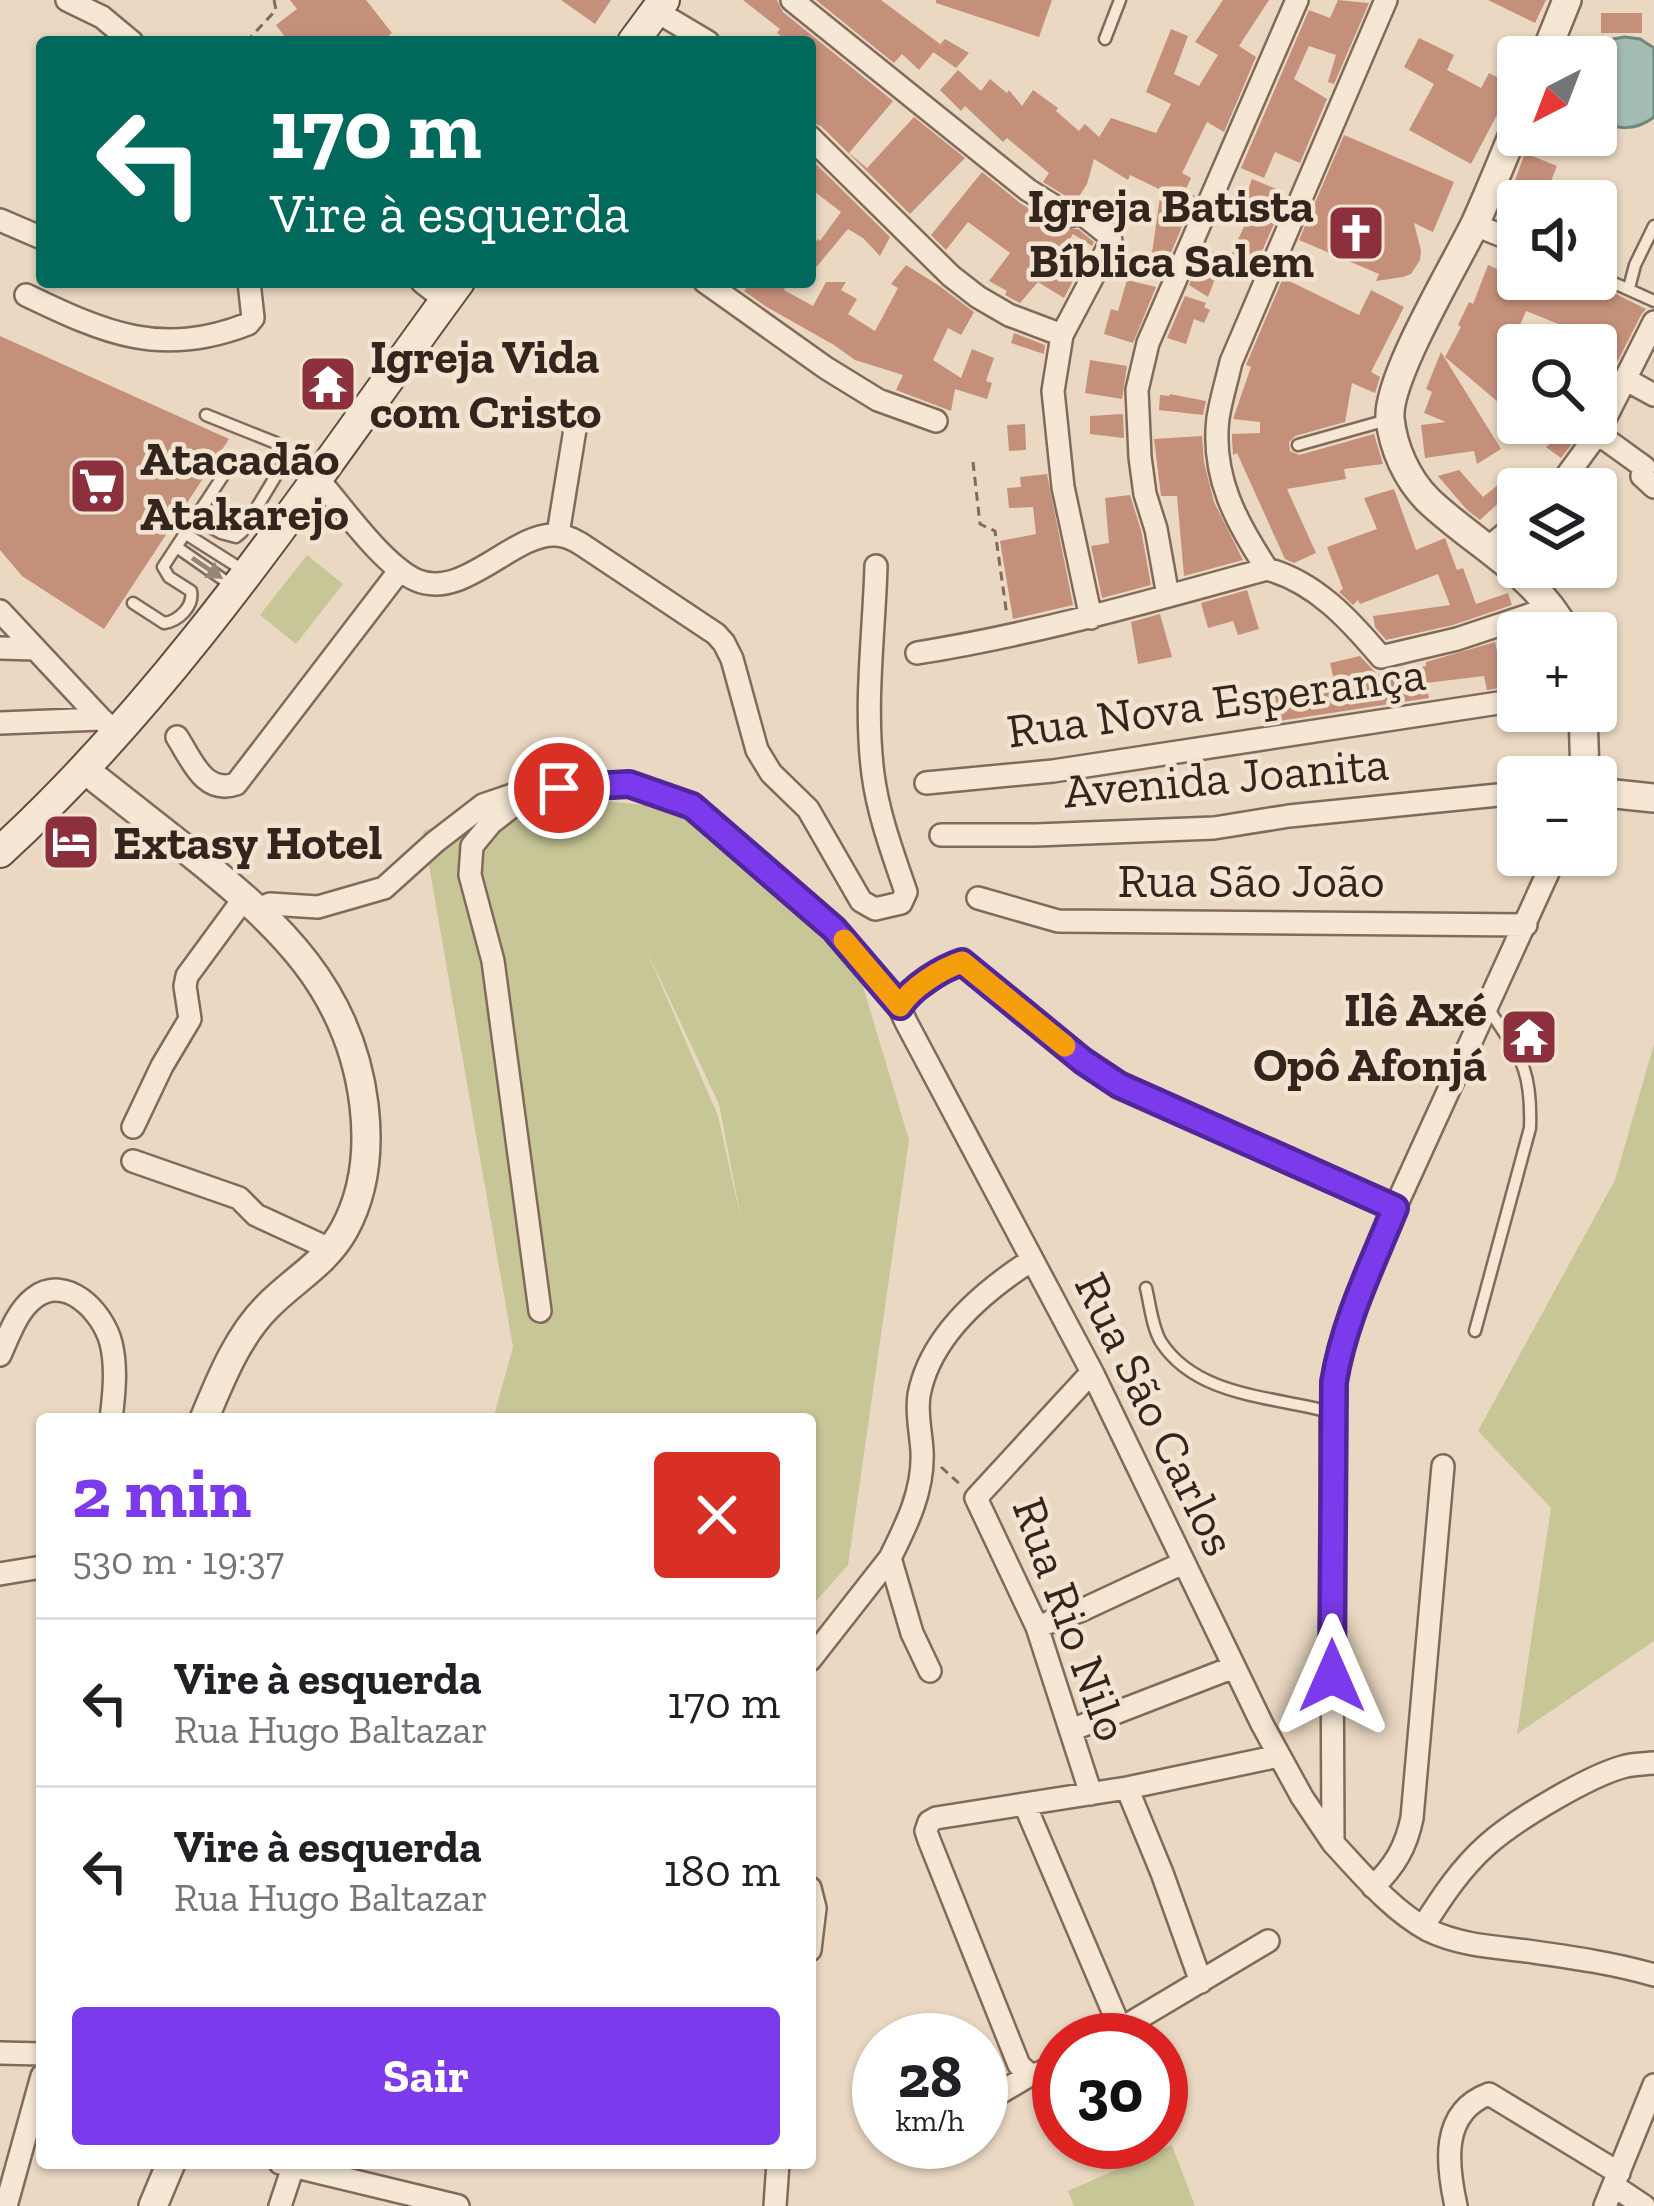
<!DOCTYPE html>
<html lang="pt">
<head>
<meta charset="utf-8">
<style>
	:root { --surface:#fff; --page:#f2f2f2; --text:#202124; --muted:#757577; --line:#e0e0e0; --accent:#7c3aed }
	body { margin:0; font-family:"Zilla Slab",serif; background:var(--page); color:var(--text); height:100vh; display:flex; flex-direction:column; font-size:45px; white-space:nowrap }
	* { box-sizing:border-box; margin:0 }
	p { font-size:39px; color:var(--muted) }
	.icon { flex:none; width:66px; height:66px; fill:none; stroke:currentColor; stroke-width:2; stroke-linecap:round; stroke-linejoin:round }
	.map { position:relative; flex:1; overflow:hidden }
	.details { position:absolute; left:36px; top:1413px; width:780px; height:756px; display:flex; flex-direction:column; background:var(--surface); border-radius:12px; box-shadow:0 3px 9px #0004 }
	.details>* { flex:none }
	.guide { position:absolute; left:36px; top:36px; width:780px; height:252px; border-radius:12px; box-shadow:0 3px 9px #0004; background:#00695c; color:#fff; overflow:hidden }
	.needle { width:78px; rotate:222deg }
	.tools { position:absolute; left:1497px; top:36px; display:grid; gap:24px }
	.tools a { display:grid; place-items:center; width:120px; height:120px; border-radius:12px; background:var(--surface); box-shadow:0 3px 9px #0004; font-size:60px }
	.speed { position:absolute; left:852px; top:2013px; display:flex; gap:24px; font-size:60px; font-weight:700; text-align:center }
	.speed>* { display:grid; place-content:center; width:156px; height:156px; border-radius:50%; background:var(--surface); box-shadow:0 3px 9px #0004; line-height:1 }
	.speed small { font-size:30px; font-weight:400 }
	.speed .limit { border:18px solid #d22; background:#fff; color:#111 }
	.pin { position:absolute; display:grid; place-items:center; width:102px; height:102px; color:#fff; margin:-51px; border:6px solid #fff; border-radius:50%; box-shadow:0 3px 12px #0007 }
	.me { position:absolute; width:132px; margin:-66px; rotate:0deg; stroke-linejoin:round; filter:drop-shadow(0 0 9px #0008) }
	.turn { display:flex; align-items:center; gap:42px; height:252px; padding:0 36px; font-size:54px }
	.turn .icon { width:156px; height:156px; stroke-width:2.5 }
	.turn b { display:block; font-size:84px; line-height:102px }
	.round { display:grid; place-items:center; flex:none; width:126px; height:126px; border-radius:12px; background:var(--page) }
	.overview { display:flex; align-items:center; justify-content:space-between; height:204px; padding:0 36px }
	h1 { font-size:72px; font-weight:700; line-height:90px; color:var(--accent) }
	.cta { display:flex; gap:24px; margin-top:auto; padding:24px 36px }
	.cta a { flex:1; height:138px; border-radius:12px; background:var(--accent); color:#fff; font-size:48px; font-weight:700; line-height:138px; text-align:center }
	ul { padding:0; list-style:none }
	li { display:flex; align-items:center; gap:36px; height:168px; padding:0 36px; border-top:3px solid var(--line) }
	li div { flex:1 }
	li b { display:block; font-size:45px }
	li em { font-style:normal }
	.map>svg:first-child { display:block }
</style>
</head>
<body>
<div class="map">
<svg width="1654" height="2206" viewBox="0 0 1654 2206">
	<rect width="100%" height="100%" fill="#ead8c2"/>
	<path fill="#c6c697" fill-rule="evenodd" d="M307,555L343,584L296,644L260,615Z
		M528,793L682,809L859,973L909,1140L848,1565L810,1608V1419H493L513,1347L423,831ZM644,945L719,1104L742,1224L718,1116Z
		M1654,1044V1641L1517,1734L1551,1508L1478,1431L1615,1180Z
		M1172,2145L1195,2206H1074L1068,2191Z"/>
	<path fill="#a4bcb2" stroke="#6c897e" stroke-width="3" d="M1625,37L1640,39L1654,48V117C1636,131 1615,131 1596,118V57H1586C1597,44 1607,39 1625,37Z"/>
	<path fill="#c5907a" d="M290,0H366L392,33L381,42H289L276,25L297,9Z
		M561,0H611L595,24Z
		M743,0H777L783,12L893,101L849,153L867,168L914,117L965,158L910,214L821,126L810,122V42H789L777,33L780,29Z
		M816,0H881L940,44L919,70L902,54L894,63Z
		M936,0H1052L1039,37L936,3Z
		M1223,0H1269L1239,46L1256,57L1224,132L1207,122L1182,173L1191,178L1185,191L1195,196L1164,269L1168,260L1152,253L1161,190L1130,175L1128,180L1094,159L1087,184L1078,198L1072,200L1043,182L1049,173L1007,138L1003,142L965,106L961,111L940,90L958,70L981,91L990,79L1007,93L1009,90L1022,106L1033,90L1058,108L1056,111L1079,131L1085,124L1099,137L1111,118L1156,133L1171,104L1146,92L1171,29L1188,36L1174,74L1199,86L1218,55L1195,42Z
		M1338,0L1369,3L1334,84L1328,82L1336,55L1309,46L1294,79L1327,99L1300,163L1275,152L1264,178L1241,168L1309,10L1330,18Z
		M1488,0H1546L1535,23Z
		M1601,13H1642V33H1601Z
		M1419,38L1454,55L1447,70L1481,88L1489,73L1518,88V97L1514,105L1502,114L1498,113L1471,164L1409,130L1434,84L1404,67Z
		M945,39L969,53L956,68L933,52Z
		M1344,135L1454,182L1433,232L1414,223L1421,251L1420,260L1411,274L1403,277L1376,281L1379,274L1299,240Z
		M1525,153L1557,166L1543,201H1522L1509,196Z
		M816,164L890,237L880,256L863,238L848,229L813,271L810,269V248L818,239L820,241L841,212L810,188V172Z
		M982,172L1020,203L1063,229H1078L1094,242L1092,246L1073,234L1053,265L1074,279L1064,298L1038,282L1020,303L1005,295L1007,291L989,281L1010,253L968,222L946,250L931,235Z
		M1252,179L1279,190L1267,221L1274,224L1249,281L1224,270L1254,205L1244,201Z
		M1205,249L1224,256L1208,297L1189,285Z
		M1518,251V279H1586L1646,309L1641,315L1596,404V339L1526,311L1515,337L1518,339V419L1445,357L1461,327L1458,325L1469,302L1473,304L1488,265L1497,269L1504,253Z
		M906,265L938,285L974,312L961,335L948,328L933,360L961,378L972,349L994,358L986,381L992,383L987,399L955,389L951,411L896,390L903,375L855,360L834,345L765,306L744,291L751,282H788L784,290L813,306L826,282H846L841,290L857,299L848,314L875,331L898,288L891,284Z
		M1283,278L1359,315L1371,290L1404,307L1371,372L1380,377L1375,393L1352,383L1345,422L1295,436L1289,442L1290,451L1299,455L1374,434L1383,464L1344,469L1346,479L1287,489L1316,553L1294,563L1285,559L1237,453L1233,455L1232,439V434L1260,433V422L1233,419L1251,367L1246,365Z
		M1127,280L1156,287L1133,343L1104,334L1111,309L1118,311Z
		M1185,296L1206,303L1204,307L1210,310L1204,323L1194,319L1186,344L1167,338Z
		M1014,333L1045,345L1044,354L1011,343Z
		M0,336L229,439L104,629L22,576L0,550Z
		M1441,352L1501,449L1477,464L1474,451L1425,458L1421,425L1446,422L1424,413L1432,392L1426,389Z
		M1090,360L1127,366L1122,399L1085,393Z
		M1170,394L1206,401L1203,415L1159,410L1160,395L1169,396Z
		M1123,414L1124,438L1090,434V416Z
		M1025,424L1026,450L1009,451L1007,425Z
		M1569,429L1577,437L1561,458L1546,447Z
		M1202,436L1204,462L1214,502L1243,560L1184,576L1177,496H1161L1154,439Z
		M1518,469L1536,489H1518V508L1506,496L1480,520L1467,510L1438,476L1459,470L1483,497Z
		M1047,474L1073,605L1013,619L1000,541L1036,534L1033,507L1009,508L1007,488L1021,487L1020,477Z
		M1394,489L1416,550L1445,538L1457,570L1463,568L1476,604L1508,593L1512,605L1453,625L1386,640L1375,627L1373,616L1450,605L1438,574L1360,604L1358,600L1353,605L1339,592L1343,589L1327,547L1377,529L1364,498Z
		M1130,495L1141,530L1151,585L1102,598L1091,546L1109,543L1105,498Z
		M1247,590L1259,629L1238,635L1233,621L1208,628L1201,603Z
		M1160,614L1172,657L1138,664L1131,622Z
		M1495,642L1505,687L1487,690L1484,676L1426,683L1429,698L1279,721L1275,695L1306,690L1307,694L1336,689L1330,663L1360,656L1378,675L1426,666V662Z"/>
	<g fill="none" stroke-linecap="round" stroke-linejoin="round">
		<g stroke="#826a5a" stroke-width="15">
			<path id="service" d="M1105,39L1120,0
				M1596,275L1654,301
				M1629,288L1635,265L1654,226
				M1298,445L1387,420
				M196,519L221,533L236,537L242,532L286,459L283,448L276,443L206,415
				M186,534L246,572
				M178,548L234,587
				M133,603L164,623C179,621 194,606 191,591L169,577L163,567L234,459
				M1146,1288C1150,1304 1152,1327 1161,1342C1197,1397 1272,1396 1330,1412
				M1475,1331L1530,1128C1532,1067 1520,1057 1488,1008"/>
		</g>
		<g stroke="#826a5a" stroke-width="26">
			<path id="minor" d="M67,0L102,17L132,42
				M792,0L1028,190L1070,216L1081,213L1110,236L1111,242L1062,335L1053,391L1063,487L1091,618
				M1386,0L1231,362C1227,380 1221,399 1218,418C1211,476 1236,522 1267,569C1315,582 1349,619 1381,657L1457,639L1553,607
				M656,11L708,42
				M810,137L951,276L978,297L1009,315L1062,335
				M0,220L42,238
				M1475,225L1510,239
				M422,282L445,300
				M705,282L826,368L878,400L936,421
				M26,295C105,333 161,358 248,324L253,318L249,282
				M1625,379L1654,395
				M1583,423L1644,467L1642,476L1654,487
				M318,479C343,508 383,565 416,580C463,601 513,533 555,535C565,535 573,539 581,544L716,634L724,643L732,659L757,750L771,773L808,809L861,901L875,909L901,903L906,892C893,854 878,814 873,774C864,705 874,635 876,566
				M1557,489L1598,433L1654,322
				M558,534L577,417
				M1488,548L1518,523
				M1168,596L1156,529L1145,494L1140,457L1137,390L1148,343L1297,0
				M0,611L101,719L117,733
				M0,648L35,649
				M917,653C1036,634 1151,601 1267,569
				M0,723L101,719
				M177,737C192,760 204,795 236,784L400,570
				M926,783L1053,771L1518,700
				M524,791L522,799L491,823L472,846L470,875L493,961L540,1311
				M941,835H1036L1214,828L1289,816L1518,793
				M1556,855L1395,1208L1349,1321L1339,1351L1331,1409L1333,1843C1361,1873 1391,1910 1428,1930C1459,1945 1493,1947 1527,1951C1569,1957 1613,1963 1654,1975
				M978,898L1058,921L1526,925
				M257,909L270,904L318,907L384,888L435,842L483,805L524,791L629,785L692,806L834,929L900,1006
				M133,1127L162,1066L190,1019L185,986L187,976L245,897
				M133,1161L239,1198L256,1215L332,1250
				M0,1355C9,1335 17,1311 34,1298C66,1273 103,1312 111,1343C117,1367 114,1395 111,1419
				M0,1574L42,1567
				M1037,1627L1082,1610L1183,1563
				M810,1660L890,1558
				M930,1671L912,1633L890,1558C907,1524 924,1490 922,1451C921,1432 916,1414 919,1395C930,1336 985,1290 1032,1260
				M1071,1730L1234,1667
				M1127,1788L1162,1873L1201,1982
				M1091,1794L1037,1627L976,1498L1092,1372
				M1025,1805L1121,2030
				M1333,1843L1302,1797L1262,1724L1092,1372L906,1022L901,1011L902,1000L952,965L962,962L1083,1061L1119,1085L1395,1208
				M1373,1887C1395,1866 1406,1847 1412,1818L1443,1466
				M810,1888L815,1908L810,1950
				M1423,1927C1441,1898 1461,1868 1487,1845C1515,1820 1590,1775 1626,1766C1635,1764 1645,1764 1654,1763
				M1102,2040L1268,1941
				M0,2053L42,2054
				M1030,2075L1019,2065L929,1840L926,1831L929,1822L936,1818L1127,1788L1279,1756
				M981,2104L1030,2075L1040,2073L1059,2063
				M280,2163L458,2206
				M1614,2186L1644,2206
				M6,2206L42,2076
				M280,2206L293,2167
				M775,2206L778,2163
				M1456,2206C1447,2165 1440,2112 1489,2094L1619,2173
				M1605,2206L1654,2085"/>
		</g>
		<g stroke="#826a5a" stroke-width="32">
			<path id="tertiary" d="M1544,57L1567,0
				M1518,122C1504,156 1490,191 1475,224C1455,265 1387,378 1390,418C1393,448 1407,479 1428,500C1475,545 1536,573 1567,633
				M1583,711L1585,777
				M85,770C121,798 157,827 193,855C279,924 350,989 364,1105C369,1147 365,1192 344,1230C325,1264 293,1280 267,1307C237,1337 220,1381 204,1419
				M1596,792L1654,798
				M153,2206L171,2163"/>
		</g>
		<g stroke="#634c3e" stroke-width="34">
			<path id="secondary" d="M633,42L664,0
				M0,852C181,686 314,479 459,282"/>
		</g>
		<path stroke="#826a5a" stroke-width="3" stroke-dasharray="9 6" stroke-linecap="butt" d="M246,42L276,10L274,0
			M973,462L980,524L995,531L1007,616
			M941,1467L961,1485"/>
		<use href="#service" stroke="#f5e7d4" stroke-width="10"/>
		<use href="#minor" stroke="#f5e7d4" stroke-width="21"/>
		<use href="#tertiary" stroke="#f5e7d4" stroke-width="27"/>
		<use href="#secondary" stroke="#f5e7d4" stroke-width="30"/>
	</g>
	<defs><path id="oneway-solid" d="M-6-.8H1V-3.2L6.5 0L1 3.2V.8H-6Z" transform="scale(3)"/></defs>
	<use fill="#948678" href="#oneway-solid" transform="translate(207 568) rotate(34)"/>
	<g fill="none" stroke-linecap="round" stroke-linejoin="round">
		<g stroke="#51269a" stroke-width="30">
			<path id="route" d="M559,788L629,784L692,806L834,929L900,1006C912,987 941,969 962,962L1083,1061L1119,1085L1395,1208C1372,1265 1344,1321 1334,1382L1332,1676"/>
		</g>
		<use href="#route" stroke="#7c3aed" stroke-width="21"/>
		<path stroke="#f59e0b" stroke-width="21" d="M844,940L900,1006C912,987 941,969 962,962L1065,1046"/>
	</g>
	<defs>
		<g id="church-square" transform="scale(3)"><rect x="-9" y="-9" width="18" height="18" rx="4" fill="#8b303c" stroke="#f2e4d0"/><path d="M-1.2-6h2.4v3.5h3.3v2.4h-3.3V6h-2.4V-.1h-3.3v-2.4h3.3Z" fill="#fff"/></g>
		<g id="temple-square" transform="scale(3)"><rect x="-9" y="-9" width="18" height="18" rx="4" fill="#8b303c" stroke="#f2e4d0"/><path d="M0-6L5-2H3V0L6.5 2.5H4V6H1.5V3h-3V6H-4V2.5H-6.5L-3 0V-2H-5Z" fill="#fff"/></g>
		<g id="supermarket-square" transform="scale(3)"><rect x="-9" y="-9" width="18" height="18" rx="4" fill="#8b303c" stroke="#f2e4d0"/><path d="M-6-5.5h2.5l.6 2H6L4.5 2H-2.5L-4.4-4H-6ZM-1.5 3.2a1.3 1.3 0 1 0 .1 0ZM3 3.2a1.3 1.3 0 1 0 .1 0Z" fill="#fff"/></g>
		<g id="hotel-square" transform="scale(3)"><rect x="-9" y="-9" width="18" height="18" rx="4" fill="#8b303c" stroke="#f2e4d0"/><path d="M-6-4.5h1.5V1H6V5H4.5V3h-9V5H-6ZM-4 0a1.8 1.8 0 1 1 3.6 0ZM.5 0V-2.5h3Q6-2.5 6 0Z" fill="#fff"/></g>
	</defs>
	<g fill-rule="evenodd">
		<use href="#church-square" x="1356" y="233"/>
		<use href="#temple-square" x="328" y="384"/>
		<use href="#supermarket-square" x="98" y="486"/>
		<use href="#hotel-square" x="71" y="842"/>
		<use href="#temple-square" x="1529" y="1037"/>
	</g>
	<g text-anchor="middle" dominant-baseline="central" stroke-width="9" stroke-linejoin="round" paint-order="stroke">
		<g font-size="48" font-weight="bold" fill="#33251d" stroke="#f2e4d0" text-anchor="start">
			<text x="1314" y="205" text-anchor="end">Igreja Batista<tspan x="1314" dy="55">Bíblica Salem</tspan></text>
			<text x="370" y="356">Igreja Vida<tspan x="370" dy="55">com Cristo</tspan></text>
			<text x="140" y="458">Atacadão<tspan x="140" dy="55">Atakarejo</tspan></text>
			<text x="113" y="842">Extasy Hotel</text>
			<text x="1487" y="1009" text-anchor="end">Ilê Axé<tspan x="1487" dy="55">Opô Afonjá</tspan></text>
		</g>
		<g font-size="48" fill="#33251d" stroke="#f2e4d0">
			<text transform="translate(1216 702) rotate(-8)">Rua Nova Esperança</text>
			<text transform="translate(1226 777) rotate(-5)">Avenida Joanita</text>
			<text x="1251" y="880">Rua São João</text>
			<text transform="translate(1156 1414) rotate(64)">Rua São Carlos</text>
			<text transform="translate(1071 1619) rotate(70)">Rua Rio Nilo</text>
		</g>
	</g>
</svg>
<div class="tools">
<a><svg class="needle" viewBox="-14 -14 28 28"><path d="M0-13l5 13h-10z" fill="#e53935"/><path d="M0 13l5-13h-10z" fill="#757577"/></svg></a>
<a><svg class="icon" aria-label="sound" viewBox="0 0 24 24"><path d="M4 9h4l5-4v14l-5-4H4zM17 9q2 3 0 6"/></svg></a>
<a><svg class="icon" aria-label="search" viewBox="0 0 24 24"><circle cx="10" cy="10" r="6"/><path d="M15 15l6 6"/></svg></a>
<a><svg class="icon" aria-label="layers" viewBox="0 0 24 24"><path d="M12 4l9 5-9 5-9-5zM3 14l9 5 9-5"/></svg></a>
<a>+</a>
<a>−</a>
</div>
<div class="speed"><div>28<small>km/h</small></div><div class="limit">30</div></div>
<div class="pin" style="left:559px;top:788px;background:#d93025"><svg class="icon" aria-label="arrive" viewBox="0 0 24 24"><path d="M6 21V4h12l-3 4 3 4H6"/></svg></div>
<svg class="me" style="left:1332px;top:1676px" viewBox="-20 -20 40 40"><path d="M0-17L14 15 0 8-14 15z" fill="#7c3aed" stroke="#fff" stroke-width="4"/></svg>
<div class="guide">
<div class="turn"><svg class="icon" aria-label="left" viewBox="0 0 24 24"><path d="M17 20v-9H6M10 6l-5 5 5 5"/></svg><div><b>170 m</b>Vire à esquerda</div></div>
</div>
<section class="details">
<div class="overview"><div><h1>2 min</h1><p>530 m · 19:37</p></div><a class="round" style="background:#d93025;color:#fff"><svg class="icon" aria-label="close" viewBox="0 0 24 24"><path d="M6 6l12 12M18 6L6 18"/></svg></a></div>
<ul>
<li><svg class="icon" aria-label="left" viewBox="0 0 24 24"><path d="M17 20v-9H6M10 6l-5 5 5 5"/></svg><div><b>Vire à esquerda</b><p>Rua Hugo Baltazar</p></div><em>170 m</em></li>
<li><svg class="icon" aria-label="left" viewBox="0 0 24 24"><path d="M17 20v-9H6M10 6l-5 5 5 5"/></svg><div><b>Vire à esquerda</b><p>Rua Hugo Baltazar</p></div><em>180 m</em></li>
</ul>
<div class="cta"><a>Sair</a></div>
</section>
</div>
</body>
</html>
